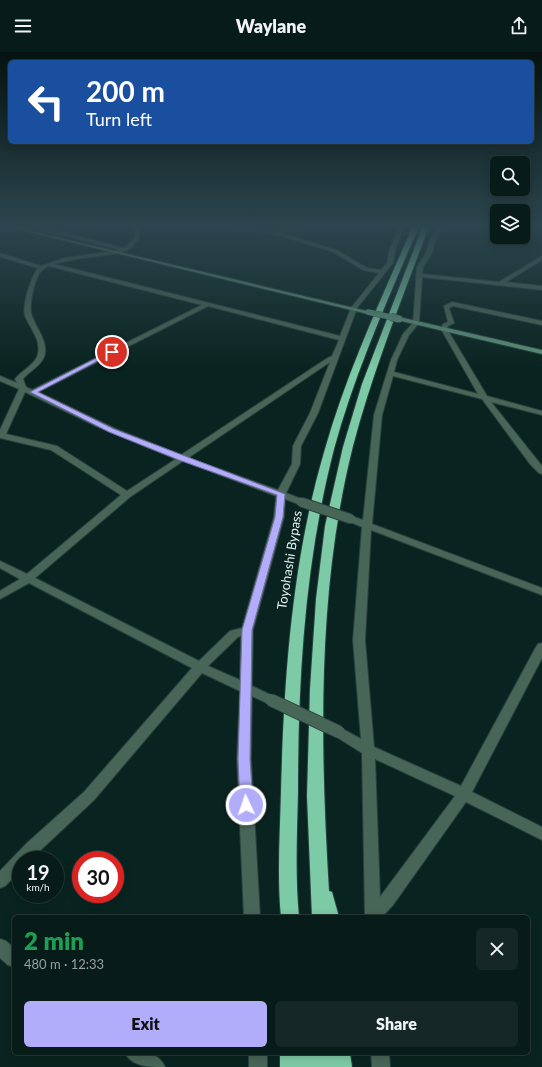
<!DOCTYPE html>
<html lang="en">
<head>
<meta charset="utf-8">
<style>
	:root { --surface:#071b18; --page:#152825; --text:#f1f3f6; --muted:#98a1a2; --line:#283937; --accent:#b2adfa }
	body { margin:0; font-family:Lato,sans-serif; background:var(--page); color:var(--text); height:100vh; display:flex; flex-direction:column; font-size:15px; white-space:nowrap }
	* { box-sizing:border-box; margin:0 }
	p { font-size:13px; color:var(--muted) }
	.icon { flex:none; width:22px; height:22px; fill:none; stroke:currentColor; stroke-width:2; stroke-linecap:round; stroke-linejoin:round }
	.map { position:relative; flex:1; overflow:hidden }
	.panel { position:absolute; left:12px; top:863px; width:518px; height:140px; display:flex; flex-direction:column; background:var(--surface); border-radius:6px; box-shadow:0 2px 10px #0003,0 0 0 1px var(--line) }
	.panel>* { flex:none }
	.top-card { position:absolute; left:8px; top:8px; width:526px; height:84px; border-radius:6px; box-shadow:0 2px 10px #0003,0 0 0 1px var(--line); background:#1a4fa0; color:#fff; overflow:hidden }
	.tools { position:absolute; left:490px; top:104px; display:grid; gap:8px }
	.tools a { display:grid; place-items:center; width:40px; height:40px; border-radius:6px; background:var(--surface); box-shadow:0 2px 10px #0003,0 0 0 1px var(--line); font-size:20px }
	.speed { position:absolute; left:12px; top:799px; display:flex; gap:8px; font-size:20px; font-weight:700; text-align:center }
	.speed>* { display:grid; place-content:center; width:52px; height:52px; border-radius:50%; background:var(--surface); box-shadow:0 2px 10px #0003,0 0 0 1px var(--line); line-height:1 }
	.speed small { font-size:10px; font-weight:400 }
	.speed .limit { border:6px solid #d22; background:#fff; color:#111 }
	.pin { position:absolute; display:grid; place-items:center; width:34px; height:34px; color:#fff; margin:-17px; border:2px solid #fff; border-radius:50%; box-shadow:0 1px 4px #0007 }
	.me { position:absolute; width:44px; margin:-22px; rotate:357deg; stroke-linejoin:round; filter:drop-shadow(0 0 3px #0008) }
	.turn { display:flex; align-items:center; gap:14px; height:84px; padding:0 12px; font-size:18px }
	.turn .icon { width:52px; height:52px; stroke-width:2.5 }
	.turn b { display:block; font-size:28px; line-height:34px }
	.round { display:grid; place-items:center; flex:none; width:42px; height:42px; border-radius:6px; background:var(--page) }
	.overview { display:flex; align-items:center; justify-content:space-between; height:68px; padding:0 12px }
	h1 { font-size:24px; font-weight:800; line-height:30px; color:#1e9e55 }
	.cta { display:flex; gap:8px; margin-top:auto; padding:8px 12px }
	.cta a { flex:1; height:46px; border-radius:6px; background:var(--accent); color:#111; font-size:16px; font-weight:800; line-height:46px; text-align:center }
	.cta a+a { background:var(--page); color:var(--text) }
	header { display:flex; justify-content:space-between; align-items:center; height:52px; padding:0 12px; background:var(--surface); font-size:18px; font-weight:800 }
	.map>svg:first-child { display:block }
</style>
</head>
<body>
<header><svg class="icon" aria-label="menu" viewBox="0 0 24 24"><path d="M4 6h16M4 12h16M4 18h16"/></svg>Waylane<svg class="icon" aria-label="share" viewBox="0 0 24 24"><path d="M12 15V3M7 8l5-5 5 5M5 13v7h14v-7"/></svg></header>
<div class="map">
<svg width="542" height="1015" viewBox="0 0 542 1015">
	<rect width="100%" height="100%" fill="#092420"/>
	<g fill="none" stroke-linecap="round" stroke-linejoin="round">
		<g stroke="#28413d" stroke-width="2">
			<path id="street" d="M41,174H46L54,178L124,196L135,186V174H139V186L130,197L121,201L76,207L54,212L340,284L351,256L379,221L363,218L333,200L275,182L235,174C248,172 262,180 275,179C284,179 291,174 300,174V175L281,181L337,198L367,216L381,218L387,211L390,196L400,174H404L396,196L393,211L357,256L318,361L301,394L300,412L286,441L304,448L306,450L301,453L285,447L284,465L253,578L252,634L275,645L277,648L275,651L271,653L252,644L251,707L260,865H244L237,707L240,639L202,621L94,748L30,808H21V818L5,834L0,836V819L27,791L84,740L192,616L29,531L0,547V539L20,527L0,516V509L27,522L121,443L51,398L0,386V378L19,337L0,329V324L17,331L15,327C21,319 33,314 37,305C43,289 30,277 25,264C22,253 31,225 38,216L0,205V201L41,214L65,206L120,198L50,180ZM47,214H49L202,253L32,338L26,335L23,327C29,319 40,315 44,305C49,290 37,278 32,264C28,255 34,231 39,222C41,218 45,217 47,214ZM208,254L339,288L332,304L326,307L181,403L116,377L38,340ZM330,310L310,361L293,394L292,412L278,438L188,406ZM25,340L96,374L176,407L127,439L57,394L6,382ZM183,409L276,444L274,465L242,576L230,579L199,609L35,526L130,445ZM241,584L240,628L208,614L238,585Z
				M431,174H451L441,175L435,190L432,201L423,215L422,222L499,230L542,204V208L506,230L542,234V238L422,225L419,271L409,283L397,308L394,320L478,342L441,277L443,272L448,270L444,254L452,250L542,269V273L453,254L449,256L454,271L448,274L447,277L487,344L542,359V363L491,350L542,414V422L539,421L530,412L482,347L393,324L382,363L372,472L542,536V543L371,478L365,588L374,695L461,734L536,595L538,592L542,591V606L472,740L542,775V788L466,750L393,853L382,865H365L362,701L335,684L333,680L335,676L339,675L361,687L353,588L362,475L348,469L346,467L351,464L363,468L374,363L391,308L403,282L413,271L417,215L426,201L429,190L437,177V175ZM375,707L455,744L380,845Z
				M0,887L6,889L14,896V915L8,913L0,906Z
				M125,1001C140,1001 158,998 165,1015C150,1015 132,1015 125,1001Z
				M249,1001H267V1015H249Z
				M371,1001H389L390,1015H372Z"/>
		</g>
		<g stroke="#28413d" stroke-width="2">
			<path id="secondary" d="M4,174H10L371,260L368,262Z
				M399,265L542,298V302L397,268L396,267Z"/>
		</g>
		<g stroke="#28413d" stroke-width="2">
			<path id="highway" d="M413,174H419C388,247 355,320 334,397C305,509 298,625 298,740C297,781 295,824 299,865H281C277,824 280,781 281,740C284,625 292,508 325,397C347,320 381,247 413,174Z
				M423,174H429C402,247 373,318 353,394C317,536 320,693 329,839L332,840L339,865H312L307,744L310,637L316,547L325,474L343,395L362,332Z
				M280,1001H350L352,1015H280Z"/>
		</g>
		<use href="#street" fill="#486657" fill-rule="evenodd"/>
		<use href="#secondary" fill="#5e8e77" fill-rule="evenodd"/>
		<use href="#highway" fill="#7dcaa6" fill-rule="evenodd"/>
		<g stroke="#28413d" stroke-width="11" stroke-linecap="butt">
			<path id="street-bridge-far1" d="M301,450L351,467"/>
		</g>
		<g stroke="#28413d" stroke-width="14" stroke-linecap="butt">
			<path id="street-bridge" d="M271,648L339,680"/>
		</g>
		<g stroke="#28413d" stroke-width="6" stroke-linecap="butt">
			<path id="secondary-bridge-far1" d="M368,260L395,266"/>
		</g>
		<g stroke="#28413d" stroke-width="8" stroke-linecap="butt">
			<path id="secondary-bridge" d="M391,265L399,267"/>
		</g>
		<use href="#street-bridge-far1" stroke="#486657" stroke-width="9"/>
		<use href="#street-bridge" stroke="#486657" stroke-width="12"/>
		<use href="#secondary-bridge-far1" stroke="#5e8e77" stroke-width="5.5"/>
		<use href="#secondary-bridge" stroke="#5e8e77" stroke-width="7"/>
	</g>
	<linearGradient id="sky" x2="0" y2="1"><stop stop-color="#051412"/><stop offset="0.55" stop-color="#2c454e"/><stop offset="1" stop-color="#2c454e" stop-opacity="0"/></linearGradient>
	<rect width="542" height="316" fill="url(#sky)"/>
	<path fill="#b2adfa" stroke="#7470a2" d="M110,299L115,300L38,340L114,377L285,442L283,465L252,578L250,707L253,753L251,757L246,758L242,757L240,753L238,707L242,578L275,465L277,443L179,408L109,380L30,340Z"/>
	<g text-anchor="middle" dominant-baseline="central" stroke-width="4" stroke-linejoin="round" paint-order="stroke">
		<g font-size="13" fill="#e4f3f0" stroke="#092420">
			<text transform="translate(289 508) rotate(-81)">Toyohashi Bypass</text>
		</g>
	</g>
</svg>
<div class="tools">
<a><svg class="icon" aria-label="search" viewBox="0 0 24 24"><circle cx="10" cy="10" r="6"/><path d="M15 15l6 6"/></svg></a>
<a><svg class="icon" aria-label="layers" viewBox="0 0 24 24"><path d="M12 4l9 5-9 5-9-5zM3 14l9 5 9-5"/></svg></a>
</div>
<div class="speed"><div>19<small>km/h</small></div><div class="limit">30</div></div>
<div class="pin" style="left:112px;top:300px;background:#d93025"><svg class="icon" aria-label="arrive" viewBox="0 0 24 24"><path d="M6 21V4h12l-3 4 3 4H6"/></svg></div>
<svg class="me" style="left:246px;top:753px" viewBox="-20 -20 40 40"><circle r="17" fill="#b2adfa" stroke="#fff" stroke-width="3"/><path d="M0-11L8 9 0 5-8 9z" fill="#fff"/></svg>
<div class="top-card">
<div class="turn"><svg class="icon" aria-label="left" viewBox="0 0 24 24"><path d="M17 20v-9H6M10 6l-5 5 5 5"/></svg><div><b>200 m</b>Turn left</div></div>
</div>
<section class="panel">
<div class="overview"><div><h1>2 min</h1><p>480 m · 12:33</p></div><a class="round"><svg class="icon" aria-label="close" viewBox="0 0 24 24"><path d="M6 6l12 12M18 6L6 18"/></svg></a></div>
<div class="cta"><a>Exit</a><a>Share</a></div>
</section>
</div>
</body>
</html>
